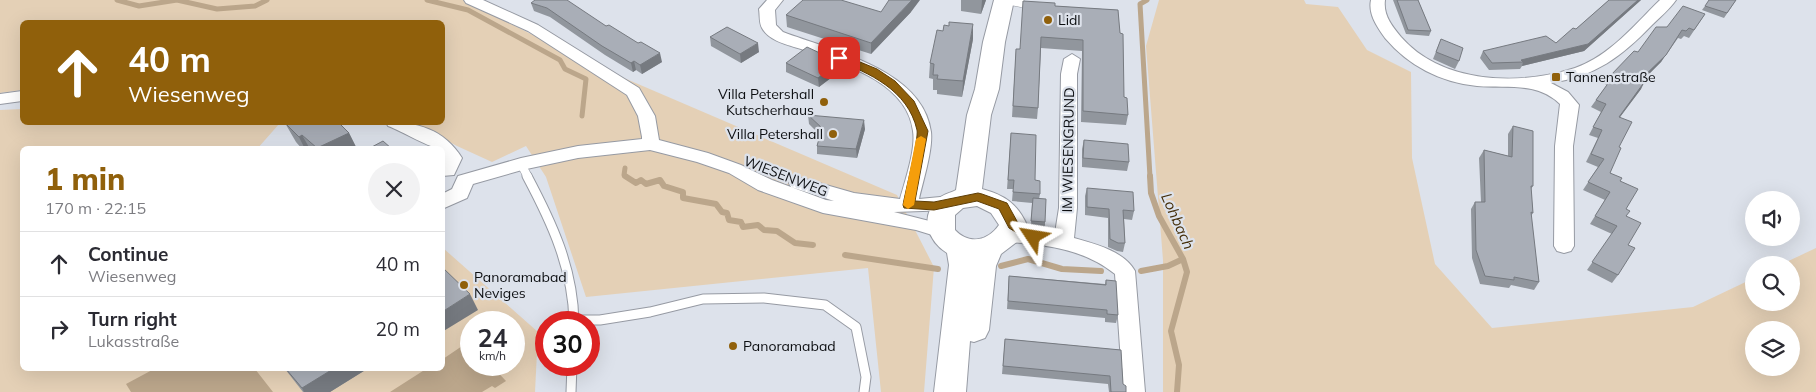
<!DOCTYPE html>
<html lang="en">
<head>
<meta charset="utf-8">
<style>
	:root { --surface:#fff; --page:#f2f2f3; --text:#2b2b33; --muted:#7c7c81; --line:#e1e1e2; --accent:#90600b }
	body { margin:0; font-family:Mulish,sans-serif; background:var(--page); color:var(--text); height:100vh; display:flex; flex-direction:column; font-size:19px; white-space:nowrap }
	* { box-sizing:border-box; margin:0 }
	p { font-size:16px; color:var(--muted) }
	.icon { flex:none; width:28px; height:28px; fill:none; stroke:currentColor; stroke-width:2; stroke-linecap:round; stroke-linejoin:round }
	.map { position:relative; flex:1; overflow:hidden }
	.side { position:absolute; left:20px; top:146px; width:425px; height:225px; display:flex; flex-direction:column; background:var(--surface); border-radius:8px; box-shadow:0 5px 20px #0002 }
	.side>* { flex:none }
	.hud { position:absolute; left:20px; top:20px; width:425px; height:105px; border-radius:8px; box-shadow:0 5px 20px #0002; background:#90600b; color:#fff; overflow:hidden }
	.controls { position:absolute; left:1745px; top:191px; display:grid; gap:10px }
	.controls a { display:grid; place-items:center; width:55px; height:55px; border-radius:50%; background:var(--surface); box-shadow:0 5px 20px #0002; font-size:25px }
	.speed { position:absolute; left:460px; top:311px; display:flex; gap:10px; font-size:25px; font-weight:700; text-align:center }
	.speed>* { display:grid; place-content:center; width:65px; height:65px; border-radius:50%; background:var(--surface); box-shadow:0 5px 20px #0002; line-height:1 }
	.speed small { font-size:12px; font-weight:400 }
	.speed .limit { border:8px solid #d22; background:#fff; color:#111 }
	.pin { position:absolute; display:grid; place-items:center; width:42px; height:42px; color:#fff; margin:-21px; border-radius:10px; box-shadow:0 2px 8px #0006 }
	.me { position:absolute; width:55px; margin:-28px; rotate:303deg; stroke-linejoin:round; filter:drop-shadow(0 0 4px #0008) }
	.turn { display:flex; align-items:center; gap:18px; height:105px; padding:0 25px; font-size:22px }
	.turn .icon { width:65px; height:65px; stroke-width:2.5 }
	.turn b { display:block; font-size:35px; line-height:42px }
	.round { display:grid; place-items:center; flex:none; width:52px; height:52px; border-radius:26px; background:var(--page) }
	.head { display:flex; align-items:center; justify-content:space-between; height:85px; padding:0 25px }
	h1 { font-size:30px; font-weight:800; line-height:38px; color:var(--accent) }
	ul { padding:0; list-style:none }
	li { display:flex; align-items:center; gap:15px; height:65px; padding:0 25px; border-top:1px solid var(--line) }
	li div { flex:1 }
	li b { display:block; font-size:19px }
	li em { font-style:normal }
	.map>svg:first-child { display:block }
</style>
</head>
<body>
<div class="map">
<svg width="1816" height="392" viewBox="0 0 1816 392">
	<rect width="100%" height="100%" fill="#dde2eb"/>
	<path fill="#e4d0b6" fill-rule="evenodd" d="M0,0H463L589,63L897,195L934,267L924,392H881L868,268L586,297L546,177L526,146L492,162L457,146L414,123L442,122V22H22V90L0,93Z
		M1159,0H1304L1306,4L1338,7L1367,50L1411,72L1412,158L1435,264L1492,328L1693,307L1754,278V302H1791V265H1780L1816,248V392H1163V260L1146,46ZM1754,330H1791V368H1754Z
		M22,109V122L280,123L257,149H22V369H442L443,248L538,332L535,392H0V110ZM471,322H514V365H471Z"/>
	<path fill="#bba68b" d="M468,342L471,345V365H491L506,381L495,388L492,386L482,392H390L426,369H442L443,359Z
		M154,369H255L273,392H131L126,384Z"/>
	<g fill="none" stroke-linecap="round" stroke-linejoin="round">
		<path stroke="#bba68b" stroke-width="5" d="M117,0L139,6L177,0L217,9L255,6L267,0
			M427,0L468,10L560,60L565,69L586,79L582,116
			M1147,0L1140,4L1150,177
			M625,168L624,175L627,177"/>
		<path stroke="#bba68b" stroke-width="6" d="M625,176L636,183L641,180L646,184L660,180L664,186L683,192V198L716,204L722,212L727,213L729,220L741,222L743,227L758,225L764,230L777,231L795,243L813,245
			M1150,176L1151,193L1159,216L1183,259L1187,272L1171,331L1179,365L1177,392
			M845,255L938,269
			M1001,266L1028,259L1062,269L1101,271
			M1141,271L1168,266L1183,259"/>
		<g stroke="#969aa3" stroke-width="9">
			<path id="service-far1" d="M1006,0L1021,3
				M521,164L528,177"/>
		</g>
		<g stroke="#969aa3" stroke-width="11">
			<path id="service" d="M527,176C552,223 573,268 574,322
				M575,320H600L650,312L703,299L764,298L825,305L856,327L866,377L864,392
				M571,392L572,365"/>
		</g>
		<g stroke="#969aa3" stroke-width="2">
			<path id="minor" d="M464,0H483L538,25L639,88L655,116L659,140L708,153L741,165L772,180L826,200L834,201L791,187L789,183L791,179L798,177L854,193L900,199C905,181 916,149 913,131C907,81 841,63 801,49C788,45 769,41 762,28C759,23 760,15 759,9L767,0H783L775,10L776,25L783,32C830,50 923,69 931,132C933,150 923,181 919,199L951,196L958,198L960,203L958,208L951,210L894,212L949,226L952,231L949,236L942,238L916,230L823,213L758,190L729,173L697,162L650,150L578,158L522,170L473,184L467,198L442,209V194L452,189L458,176L521,158L578,146L642,139V137L638,116L627,95L528,31L466,3Z
				M1371,0H1385C1383,15 1392,26 1401,37C1442,84 1519,86 1575,68C1610,56 1635,24 1660,0H1676C1670,9 1660,17 1652,25C1621,57 1596,76 1551,83L1568,92L1579,105L1573,146L1574,246L1571,251L1564,253L1557,251L1554,246L1555,146L1560,104C1536,81 1507,89 1477,86C1440,82 1409,66 1385,38C1377,27 1368,14 1371,0Z
				M1072,54L1080,59L1077,74V208L1074,238C1095,244 1124,251 1135,271L1145,392H1123L1115,274C1084,249 1047,245 1009,242L1002,240L999,235L1002,230L1009,228L1055,233L1059,208L1061,74L1064,59Z
				M22,91V101L0,104V94Z
				M386,122C417,122 444,129 462,158L454,175L442,176V149C431,149 402,131 388,126Z"/>
		</g>
		<g stroke="#969aa3" stroke-width="2">
			<path id="secondary" d="M994,0H1014L1005,42L999,89L991,115L982,189C1004,195 1017,203 1027,225L1018,241L1001,254L996,266L989,330L985,338L974,342L970,341L966,392H934L949,265L947,253C928,241 919,217 938,199C943,194 951,193 956,190L967,115L975,89L983,42ZM977,206L991,213L999,225C988,241 969,245 955,230V215L963,208Z"/>
		</g>
		<use href="#service-far1" stroke="#fff" stroke-width="8"/>
		<use href="#service" stroke="#fff" stroke-width="9"/>
		<use href="#minor" fill="#fff" fill-rule="evenodd"/>
		<use href="#secondary" fill="#fff" fill-rule="evenodd"/>
	</g>
	<path fill="#91969d" d="M961,0H986L981,14L961,11Z
		M1393,0H1418L1431,31L1429,36L1406,34Z
		M1609,0H1641L1584,51L1522,66L1520,69L1489,70L1480,58L1483,51L1556,43L1576,29Z
		M1736,0L1724,18L1702,10L1705,6Z
		M531,3L606,26L662,62L642,74L636,70L633,72L605,55L550,17L534,11Z
		M1055,6L1118,10L1124,97L1128,115L1126,125L1081,122L1082,51L1041,48L1038,108L1037,119L1012,117L1016,49H1020Z
		M881,12H911L871,54L787,27L786,15Z
		M1705,14L1689,38L1684,36L1681,39L1678,38L1661,62L1643,80L1641,89L1620,117L1619,147L1610,173L1620,181L1626,209L1628,245L1618,275L1612,283L1587,270L1612,234L1590,224L1605,200L1583,190L1598,167L1586,162L1598,138L1589,135L1601,112L1591,107L1596,100L1607,85L1605,84L1610,76L1667,27Z
		M710,37L759,52L741,63L711,46Z
		M973,39L962,97L937,94V90H933V79L929,78L930,63Z
		M1441,39L1459,61L1455,69L1433,59Z
		M786,63L840,71L819,87L786,72Z
		M808,115L865,129L857,158L817,154V146L820,135L809,124Z
		M285,123L349,133L357,149H302L296,142Z
		M1513,126L1533,186L1531,189L1533,213L1531,216L1539,282L1534,290L1511,285L1509,288L1480,284L1472,258L1471,209L1475,202H1481L1479,158L1484,150L1508,156V134Z
		M1011,133L1035,180L1040,194L1039,199L1045,222V227L1031,226L1032,203L1012,201L1013,189H1007Z
		M1084,140L1129,162L1127,171L1082,167V149Z
		M1087,188L1134,211L1132,220L1124,219L1125,243L1123,252L1117,251L1108,247V218L1085,215V196Z
		M1009,276L1105,284L1106,280L1118,315L1116,323L1105,322V318L1007,309Z
		M1005,339L1121,350L1123,384L1126,392H1109L1108,384L1002,374Z
		M285,369H367L330,392H303Z"/>
	<path fill="#767a80" d="M912,0H920L911,12L871,54V43Z
		M982,0H986L981,14Z
		M1638,0H1641L1584,51L1522,66L1523,62L1521,60L1588,44Z
		M973,24V39L962,97L963,81Z
		M1682,30L1661,62L1636,87L1641,79Z
		M758,43L759,52L741,63L740,54Z
		M660,53L662,62L642,74L640,65Z
		M634,61L636,70L633,72L631,63Z
		M839,62L840,71L819,87L818,78Z
		M1645,81L1641,89L1614,125L1619,117Z
		M864,120L865,129L857,158L856,149Z
		M349,133L357,149H318L317,148Z
		M302,135L310,149H305L299,137Z
		M470,294L478,310L442,332V312Z
		M333,369H367L330,392H304L302,388Z"/>
	<path fill="#a9aeb7" stroke="#767a80" d="M535,0H567L606,26L609,25L638,43L641,42L660,53L640,65L634,61L631,63L602,46L547,8L531,3Z
		M803,0H841L881,12L889,0H912L871,43L786,15Z
		M1397,0H1418L1431,31L1408,30Z
		M1609,0H1638L1588,44L1521,60L1523,62L1492,63L1483,51L1546,36L1556,43L1573,28L1576,29Z
		M1709,0H1736L1727,13L1705,6Z
		M1023,1L1055,3V6L1118,10L1120,33L1123,34L1124,97L1127,98L1128,115L1083,111V40L1041,37L1038,108L1013,106L1016,49H1020Z
		M1683,6L1705,14L1694,30L1689,28L1686,31L1682,30L1666,55L1641,79L1645,81L1619,117L1632,122L1619,147L1621,148L1610,173L1622,178L1620,181L1638,189L1626,209L1630,211L1626,216L1641,223L1628,245L1635,248L1618,275L1592,262L1617,226L1595,216L1610,192L1588,182L1604,159L1591,154L1602,130L1593,127L1606,104L1596,100L1612,78L1610,76L1634,51L1638,52L1656,27H1667Z
		M949,22L973,24L963,81L937,79L938,75H933L934,64L930,63L937,30L943,31L944,25L949,26Z
		M727,27L758,43L740,54L710,37Z
		M1441,39L1463,48L1459,61L1436,52Z
		M807,47L839,62L818,78L786,63Z
		M808,115L864,120L856,149L817,146L822,128Z
		M286,122H338L349,133L317,148L302,135L299,137L285,123Z
		M1513,126L1533,131V186H1531L1533,213L1531,212L1539,282L1514,277V280L1485,276L1476,250L1475,202H1485L1484,150L1512,157Z
		M1011,133L1036,135L1035,180L1040,181V194L1013,192L1014,180H1008Z
		M1084,140L1128,144L1129,162L1083,158Z
		M383,141L392,149L370,148Z
		M1087,188L1133,192L1134,211L1123,210L1125,243H1118L1110,239L1109,209L1087,207Z
		M1033,198L1046,199L1045,222L1031,221Z
		M442,267L470,294L442,312Z
		M1009,276L1106,285V280L1116,281L1118,315L1107,314V310L1008,301Z
		M1005,339L1121,350L1123,384L1126,386V392H1111L1110,376L1003,366Z
		M286,369H333L302,388Z"/>
	<path fill="#90600b" stroke="#5e3e07" d="M836,55H843L877,69L895,81L914,101L928,131L915,201L934,202L978,193L982,194L1007,203L1018,223L1037,234V240H1029L1009,228L999,209L977,201L934,210L904,208L903,205C905,193 919,138 917,130C908,90 869,73 836,60Z"/>
	<path fill="#f59e0b" d="M921,136L926,139L914,205L908,209L903,205L916,139Z"/>
	<g fill="#90600b" stroke="#dde2eb" stroke-width="2">
		<circle cx="1048" cy="20" r="5"/>
		<rect x="1551" y="72" width="10" height="10" rx="2.5"/>
		<circle cx="824" cy="102" r="5"/>
		<circle cx="833" cy="134" r="5"/>
		<circle cx="464" cy="285" r="5"/>
		<circle cx="733" cy="346" r="5"/>
	</g>
	<g text-anchor="middle" dominant-baseline="central" stroke-width="4.5" stroke-linejoin="round" paint-order="stroke">
		<g font-size="14" fill="#0c0e11" stroke="#dde2eb" text-anchor="start">
			<text x="1058" y="20">Lidl</text>
			<text x="1566" y="77">Tannenstraße</text>
			<text x="814" y="94" text-anchor="end">Villa Petershall<tspan x="814" dy="16">Kutscherhaus</tspan></text>
			<text x="823" y="134" text-anchor="end">Villa Petershall</text>
			<text x="474" y="277">Panoramabad<tspan x="474" dy="16">Neviges</tspan></text>
			<text x="743" y="346">Panoramabad</text>
		</g>
		<g font-size="14" fill="#0c0e11" stroke="#dde2eb">
			<text transform="translate(1068 150) rotate(-89)">IM WIESENGRUND</text>
			<text transform="translate(786 176) rotate(21)">WIESENWEG</text>
		</g>
		<g font-size="15" font-style="italic" fill="#432c06" stroke="#dde2eb">
			<text transform="translate(1178 221) rotate(66)">Lohbach</text>
		</g>
	</g>
</svg>
<div class="controls">
<a><svg class="icon" aria-label="sound" viewBox="0 0 24 24"><path d="M4 9h4l5-4v14l-5-4H4zM17 9q2 3 0 6"/></svg></a>
<a><svg class="icon" aria-label="search" viewBox="0 0 24 24"><circle cx="10" cy="10" r="6"/><path d="M15 15l6 6"/></svg></a>
<a><svg class="icon" aria-label="layers" viewBox="0 0 24 24"><path d="M12 4l9 5-9 5-9-5zM3 14l9 5 9-5"/></svg></a>
</div>
<div class="speed"><div>24<small>km/h</small></div><div class="limit">30</div></div>
<div class="pin" style="left:839px;top:58px;background:#d93025"><svg class="icon" aria-label="arrive" viewBox="0 0 24 24"><path d="M6 21V4h12l-3 4 3 4H6"/></svg></div>
<svg class="me" style="left:1033px;top:237px" viewBox="-20 -20 40 40"><path d="M0-17L14 15 0 8-14 15z" fill="#90600b" stroke="#fff" stroke-width="4"/></svg>
<div class="hud">
<div class="turn"><svg class="icon" aria-label="ahead" viewBox="0 0 24 24"><path d="M12 20V5M6 11l6-6 6 6"/></svg><div><b>40 m</b>Wiesenweg</div></div>
</div>
<section class="side">
<div class="head"><div><h1>1 min</h1><p>170 m · 22:15</p></div><a class="round"><svg class="icon" aria-label="close" viewBox="0 0 24 24"><path d="M6 6l12 12M18 6L6 18"/></svg></a></div>
<ul>
<li><svg class="icon" aria-label="ahead" viewBox="0 0 24 24"><path d="M12 20V5M6 11l6-6 6 6"/></svg><div><b>Continue</b><p>Wiesenweg</p></div><em>40 m</em></li>
<li><svg class="icon" aria-label="right" viewBox="0 0 24 24"><path d="M7 20v-9h11M14 6l5 5-5 5"/></svg><div><b>Turn right</b><p>Lukasstraße</p></div><em>20 m</em></li>
</ul>
</section>
</div>
</body>
</html>
